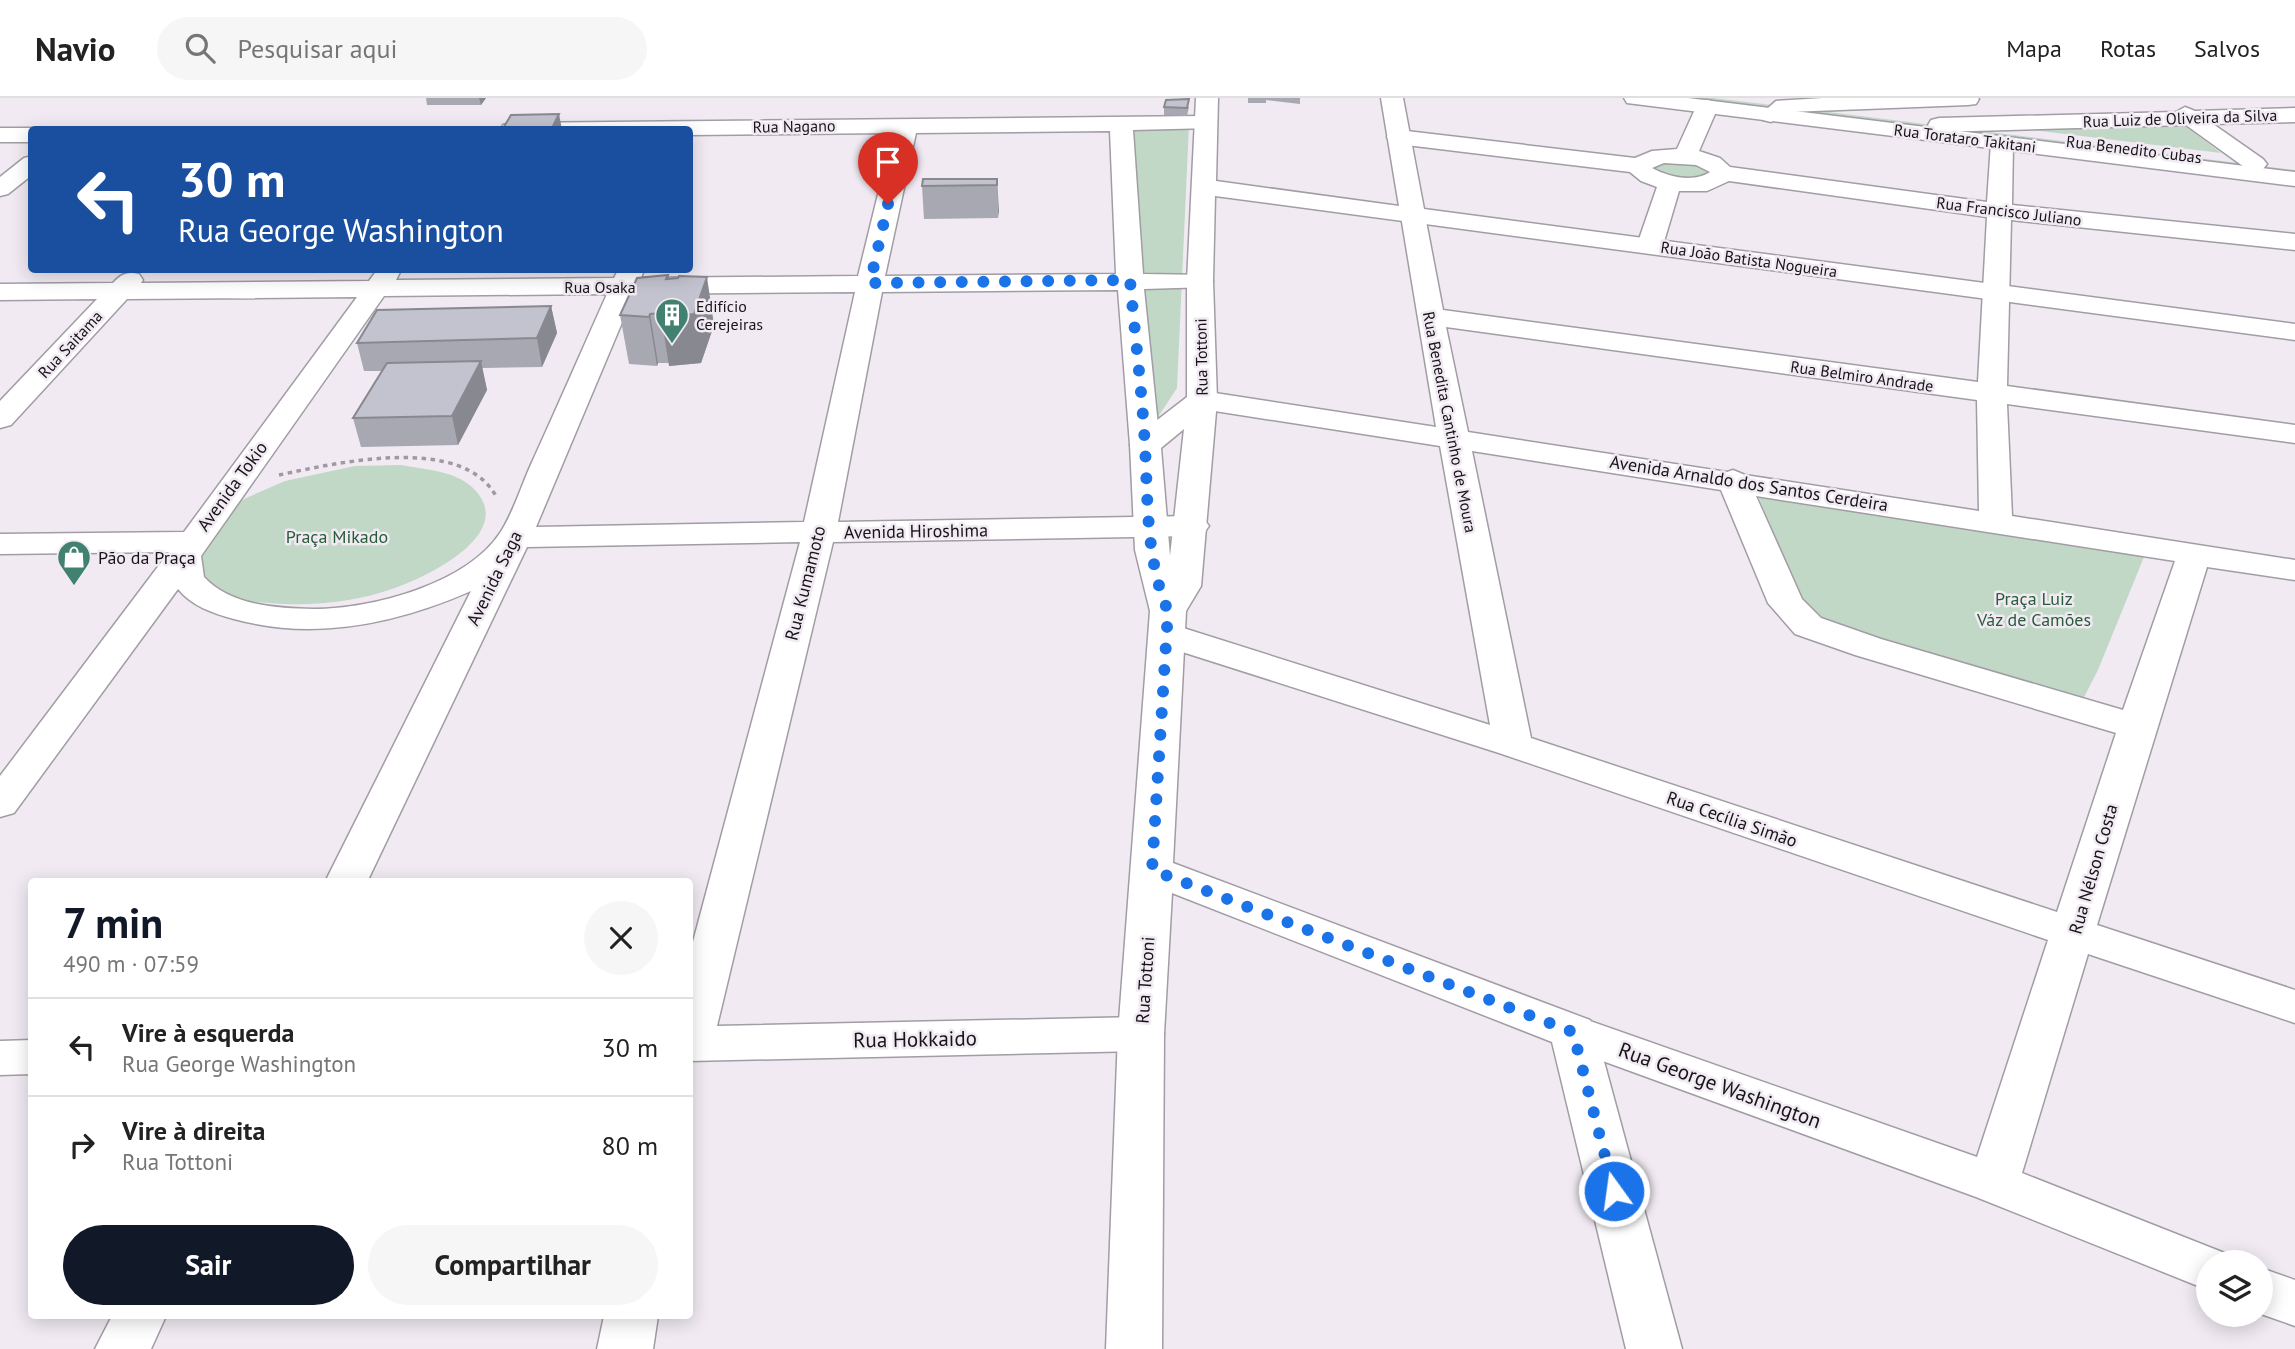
<!DOCTYPE html>
<html lang="pt">
<head>
<meta charset="utf-8">
<style>
	:root { --surface:#fff; --page:#f6f6f6; --text:#222; --muted:#767676; --line:#e0e0e0; --accent:#111827 }
	body { margin:0; font-family:"PT Sans",sans-serif; background:var(--page); color:var(--text); height:100vh; display:flex; flex-direction:column; font-size:26px; white-space:nowrap }
	* { box-sizing:border-box; margin:0 }
	p { font-size:23px; color:var(--muted) }
	.icon { flex:none; width:38px; height:38px; fill:none; stroke:currentColor; stroke-width:2; stroke-linecap:round; stroke-linejoin:round }
	.map { position:relative; flex:1; overflow:hidden }
	.details { position:absolute; left:28px; top:780px; width:665px; height:441px; display:flex; flex-direction:column; background:var(--surface); border-radius:7px; box-shadow:0 4px 18px #0003 }
	.details>* { flex:none }
	.top-card { position:absolute; left:28px; top:28px; width:665px; height:147px; border-radius:7px; box-shadow:0 4px 18px #0003; background:#1a4fa0; color:#fff; overflow:hidden }
	.controls { position:absolute; left:2196px; top:1152px; display:grid; gap:14px }
	.controls a { display:grid; place-items:center; width:77px; height:77px; border-radius:50%; background:var(--surface); box-shadow:0 4px 18px #0003; font-size:35px }
	.pin { position:absolute; display:grid; place-items:center; width:60px; height:60px; color:#fff; margin:-72px -30px; border-radius:50% 50% 50% 0; rotate:-45deg; box-shadow:0 0 7px #0007 }
	.pin .icon { rotate:45deg }
	.me { position:absolute; width:77px; margin:-38px; rotate:346deg; stroke-linejoin:round; filter:drop-shadow(0 0 5px #0008) }
	.turn { display:flex; align-items:center; gap:24px; height:147px; padding:0 35px; font-size:32px }
	.turn .icon { width:91px; height:91px; stroke-width:2.5 }
	.turn b { display:block; font-size:49px; line-height:60px }
	.round { display:grid; place-items:center; flex:none; width:74px; height:74px; border-radius:37px; background:var(--page) }
	.overview { display:flex; align-items:center; justify-content:space-between; height:119px; padding:0 35px }
	h1 { font-size:42px; font-weight:600; line-height:52px; color:var(--accent) }
	.action { display:flex; gap:14px; margin-top:auto; padding:14px 35px }
	.action a { flex:1; height:80px; border-radius:42px; background:var(--accent); color:#fff; font-size:28px; font-weight:600; line-height:80px; text-align:center }
	.action a+a { background:var(--page); color:var(--text) }
	ul { padding:0; list-style:none }
	li { display:flex; align-items:center; gap:21px; height:98px; padding:0 35px; border-top:2px solid var(--line) }
	li div { flex:1 }
	li b { display:block; font-size:26px }
	li em { font-style:normal }
	header { display:flex; align-items:center; gap:42px; box-sizing:border-box; height:98px; padding:0 35px; background:var(--surface); border-bottom:2px solid var(--line) }
	header strong { font-size:33px }
	nav { display:flex; gap:38px; margin-inline-start:auto; font-size:24px }
	.search { width:490px; height:63px; background:var(--page); display:flex; align-items:center; gap:18px; box-sizing:border-box; padding:0 24px; border-radius:38px; color:var(--muted); font-size:26px }
	.map>svg:first-child { display:block }
</style>
</head>
<body>
<header>
<strong>Navio</strong>
<div class="search"><svg class="icon" aria-label="search" viewBox="0 0 24 24"><circle cx="10" cy="10" r="6"/><path d="M15 15l6 6"/></svg>Pesquisar aqui</div>
<nav><a>Mapa</a><a>Rotas</a><a>Salvos</a></nav>
</header>
<div class="map">
<svg width="2295" height="1251" viewBox="0 0 2295 1251">
	<rect width="100%" height="100%" fill="#f1eaf3"/>
	<path fill="#c0d8c5" d="M1665,0H1713L1755,5L2295,72V78Z
		M2181,25L2221,55L2008,29Z
		M1189,27L1177,290L1158,319L1128,28Z
		M1662,64L1697,65L1710,71L1711,75L1693,83L1654,74L1652,70Z
		M401,367C423,371 455,373 472,389C520,434 429,478 395,490C356,504 310,509 269,505C252,504 227,501 213,491C206,486 201,477 195,471L212,423L244,401L285,383L355,368Z
		M1756,393L2146,454L2098,572L2083,601L1827,525L1807,514Z"/>
	<g fill="none" stroke-linecap="round" stroke-linejoin="round">
		<g stroke="#a29ca5" stroke-width="3">
			<path id="minor" d="M1823,0H1978L1979,1L1976,6L1968,7L1789,14L1771,24L1763,22L1760,17L1776,3Z
				M1707,2L1715,4L1718,9L1699,53L1720,60L1730,69L1987,104L1991,45L1994,40H2010L2013,45L2012,107L2295,136V152L2011,122L2007,288L2295,327V345L2007,306L2012,418L2295,462V482L2207,469L2097,827L2295,892V925L2088,856L2022,1075L2227,1156L2231,1164H2208V1192L1976,1099L1556,946L1550,934L1556,922L1573,917L1977,1059L2048,842L1499,655L1154,545L1149,537L1154,529L1167,526L1180,529L1490,627L1440,348L1202,311L1191,308L1187,302L1191,296L1202,293L1436,329L1401,118L1404,113L1413,111L1422,113L1425,118L1443,212L1978,284L1987,119L1729,83L1707,93H1679L1663,147L1659,152L1650,155L1641,152L1637,147L1657,89L1641,83L1630,74L1398,46L1390,44L1387,39L1390,34L1398,32L1635,60L1652,53L1677,51L1696,9L1699,4ZM1664,65L1696,67L1710,74C1693,85 1669,79 1652,70ZM1446,229L1977,302L1979,413L1745,377L1733,372L1727,374L1468,334ZM1472,353L1721,392L1768,505L1795,536L1855,557L2116,635L2057,814L1531,640ZM1756,398L2175,463L2123,612L1881,541L1821,520L1802,501Z
				M2185,9L2195,13L2295,10V24L2213,26L2263,61L2267,66L2263,71H2247L2186,27L1939,34L1931,32L1928,27L1931,22L1939,20L2176,14Z
				M1204,18L1212,20L1215,25L1212,30L1133,32L1143,176L1209,177L1213,183L1209,189L1144,191L1160,347L1156,354L1145,356L1134,354L1130,347L1118,192L882,194L838,424L1192,418L1204,421L1209,428L1204,435L1192,438L833,444L717,928L1141,919L1158,924L1164,936L1158,948L1141,953L690,963V855L800,444L527,449L367,784H325L471,493C396,526 314,543 234,521C212,515 192,508 178,491L14,715L0,719V678L169,454L0,456V436L184,434L357,199L127,201L11,327L0,330V303L97,201L0,202V186L113,185C121,176 127,173 139,176L143,182L141,185L369,183L377,172H401L396,182L614,180L618,172H644L641,180L858,178L893,35L690,37V32H500L503,27L511,25ZM1110,33L1116,176L885,178L916,35ZM855,194L804,424L536,429L634,196ZM607,196C582,252 558,307 533,362C522,385 514,414 500,435C466,486 372,511 314,511C277,510 231,508 204,479L201,458L384,198Z
				M0,30H32L37,32H32V44H0Z
				M32,58V77L8,96L0,98V79L24,60Z
				M32,942V976L0,977V943Z
				M2261,1170L2295,1182V1228L2261,1216Z
				M112,1218H166L151,1251H95Z
				M604,1218H658L653,1251H597Z"/>
		</g>
		<g stroke="#a29ca5" stroke-width="3">
			<path id="tertiary" d="M1196,0H1218L1216,83L1399,108L1381,0H1403L1424,111L2295,226V242L1215,98L1213,183L1217,302L1201,488L1186,513L1173,765L1590,922L1596,934L1682,1251H1626L1552,944L1172,795L1164,936L1162,1251H1106L1118,936L1150,513L1135,452L1130,347L1134,340L1187,299V183ZM1184,331L1170,458L1161,350Z
				M1624,0H1688L2295,74V88L1635,6L1627,5Z"/>
		</g>
		<path stroke="#9f99a1" stroke-width="3.5" stroke-dasharray="4.5 4.5" stroke-linecap="butt" d="M279,377C336,365 464,335 497,400"/>
		<use href="#minor" fill="#fff" fill-rule="evenodd"/>
		<use href="#tertiary" fill="#fff" fill-rule="evenodd"/>
	</g>
	<path fill="#a7a8b1" d="M426,0H486L481,7H427Z
		M1248,0H1300V6L1266,2V5H1248Z
		M1164,9H1189L1187,18L1164,17Z
		M997,81L998,120L924,121L922,88Z
		M668,180L714,227L701,265L669,268V265H658L657,268L629,266L620,217Z
		M551,208L557,235L542,269L482,270L487,292L458,347L361,349L353,320L382,273H364L357,245Z"/>
	<path fill="#888890" d="M479,0H486L481,7Z
		M559,16L562,32H551Z
		M997,81L999,113L998,120L997,87Z
		M668,177L674,217L707,179L714,227L701,265L669,268L661,218L672,217L666,181Z
		M551,208L557,235L542,269L537,240Z
		M650,216L658,265L657,268L649,219Z
		M481,263L487,292L458,347L452,318Z"/>
	<path fill="#c2c3ce" stroke="#888890" stroke-width="2" d="M1189,1L1187,10L1164,9L1166,2Z
		M559,16L551,32H502L511,17Z
		M923,81H997V87L922,88Z
		M668,177L666,181L678,180L679,178L707,179L694,216L661,218L663,215L650,216L649,219L620,217L637,180Z
		M551,208L537,240L357,245L377,212Z
		M481,263L452,318L353,320L387,265Z"/>
	<g fill="none" stroke-linecap="round" stroke-linejoin="round">
		<path stroke="#1a73e8" stroke-width="12" stroke-dasharray="0 21.6" d="M888,106L870,185L1130,182C1135,238 1142,293 1145,349C1148,404 1146,462 1168,513L1152,772L1573,934L1614,1093"/>
	</g>
	<defs>
		<g id="building-pin" transform="scale(1.75)"><path d="M0 17L-7.5 6A9.5 9.5 0 1 1 7.5 6Z" fill="#40816f" stroke="#f1eaf3"/><path d="M-4-6H4V6H1V3H-1V6H-4ZM-2.5-4.3h1.7v1.8h-1.7ZM.8-4.3h1.7v1.8H.8ZM-2.5-1h1.7V.8h-1.7ZM.8-1h1.7V.8H.8Z" fill="#fff"/></g>
		<g id="shop-pin" transform="scale(1.75)"><path d="M0 17L-7.5 6A9.5 9.5 0 1 1 7.5 6Z" fill="#40816f" stroke="#f1eaf3"/><path d="M-5-2.5h2.3a2.7 3.5 0 0 1 5.4 0H5L5.5 6h-11ZM-1.5-2.5h3a1.5 2.3 0 0 0-3 0Z" fill="#fff"/></g>
	</defs>
	<g fill-rule="evenodd">
		<use href="#building-pin" x="672" y="217"/>
		<use href="#shop-pin" x="74" y="459"/>
	</g>
	<g text-anchor="middle" dominant-baseline="central" stroke-width="5" stroke-linejoin="round" paint-order="stroke">
		<g font-size="16" fill="#171418" stroke="#f1eaf3">
			<text transform="translate(2180 20) rotate(-2)">Rua Luiz de Oliveira da Silva</text>
			<text transform="translate(794 28) rotate(-1)">Rua Nagano</text>
			<text transform="translate(1965 40) rotate(7)">Rua Torataro Takitani</text>
			<text transform="translate(2134 51) rotate(7)">Rua Benedito Cubas</text>
			<text transform="translate(2009 113) rotate(7)">Rua Francisco Juliano</text>
			<text transform="translate(1749 161) rotate(8)">Rua João Batista Nogueira</text>
			<text x="600" y="189">Rua Osaka</text>
			<text transform="translate(70 246) rotate(-47)">Rua Saitama</text>
			<text transform="translate(1201 259) rotate(-91)">Rua Tottoni</text>
			<text transform="translate(1862 278) rotate(8)">Rua Belmiro Andrade</text>
			<text transform="translate(1450 324) rotate(79)">Rua Benedita Cantinho de Moura</text>
		</g>
		<g font-size="16" fill="#171418" stroke="#f1eaf3" text-anchor="start">
			<text x="696" y="208">Edifício<tspan x="696" dy="18">Cerejeiras</tspan></text>
		</g>
		<g font-size="18" fill="#171418" stroke="#f1eaf3">
			<text transform="translate(1749 385) rotate(9)">Avenida Arnaldo dos Santos Cerdeira</text>
			<text transform="translate(232 388) rotate(-54)">Avenida Tokio</text>
			<text transform="translate(916 433) rotate(-1)">Avenida Hiroshima</text>
			<text transform="translate(494 480) rotate(-64)">Avenida Saga</text>
			<text transform="translate(805 485) rotate(-76)">Rua Kumamoto</text>
			<text transform="translate(1732 721) rotate(19)">Rua Cecília Simão</text>
			<text transform="translate(2093 771) rotate(-74)">Rua Nélson Costa</text>
			<text transform="translate(1145 882) rotate(-86)">Rua Tottoni</text>
		</g>
		<g font-size="18" fill="#265c38" stroke="#f1eaf3">
			<text x="337" y="438">Praça Mikado</text>
			<text x="2034" y="500">Praça Luiz<tspan x="2034" dy="21">Váz de Camões</tspan></text>
		</g>
		<g font-size="18" fill="#171418" stroke="#f1eaf3" text-anchor="start">
			<text x="98" y="459">Pão da Praça</text>
		</g>
		<g font-size="21" fill="#171418" stroke="#f1eaf3">
			<text transform="translate(915 941) rotate(-1)">Rua Hokkaido</text>
			<text transform="translate(1720 987) rotate(20)">Rua George Washington</text>
		</g>
	</g>
</svg>
<div class="controls">
<a><svg class="icon" aria-label="layers" viewBox="0 0 24 24"><path d="M12 4l9 5-9 5-9-5zM3 14l9 5 9-5"/></svg></a>
</div>
<div class="pin" style="left:888px;top:106px;background:#d93025"><svg class="icon" aria-label="arrive" viewBox="0 0 24 24"><path d="M6 21V4h12l-3 4 3 4H6"/></svg></div>
<svg class="me" style="left:1614px;top:1093px" viewBox="-20 -20 40 40"><circle r="17" fill="#1a73e8" stroke="#fff" stroke-width="3"/><path d="M0-11L8 9 0 5-8 9z" fill="#fff"/></svg>
<div class="top-card">
<div class="turn"><svg class="icon" aria-label="left" viewBox="0 0 24 24"><path d="M17 20v-9H6M10 6l-5 5 5 5"/></svg><div><b>30 m</b>Rua George Washington</div></div>
</div>
<section class="details">
<div class="overview"><div><h1>7 min</h1><p>490 m · 07:59</p></div><a class="round"><svg class="icon" aria-label="close" viewBox="0 0 24 24"><path d="M6 6l12 12M18 6L6 18"/></svg></a></div>
<ul>
<li><svg class="icon" aria-label="left" viewBox="0 0 24 24"><path d="M17 20v-9H6M10 6l-5 5 5 5"/></svg><div><b>Vire à esquerda</b><p>Rua George Washington</p></div><em>30 m</em></li>
<li><svg class="icon" aria-label="right" viewBox="0 0 24 24"><path d="M7 20v-9h11M14 6l5 5-5 5"/></svg><div><b>Vire à direita</b><p>Rua Tottoni</p></div><em>80 m</em></li>
</ul>
<div class="action"><a>Sair</a><a>Compartilhar</a></div>
</section>
</div>
</body>
</html>
